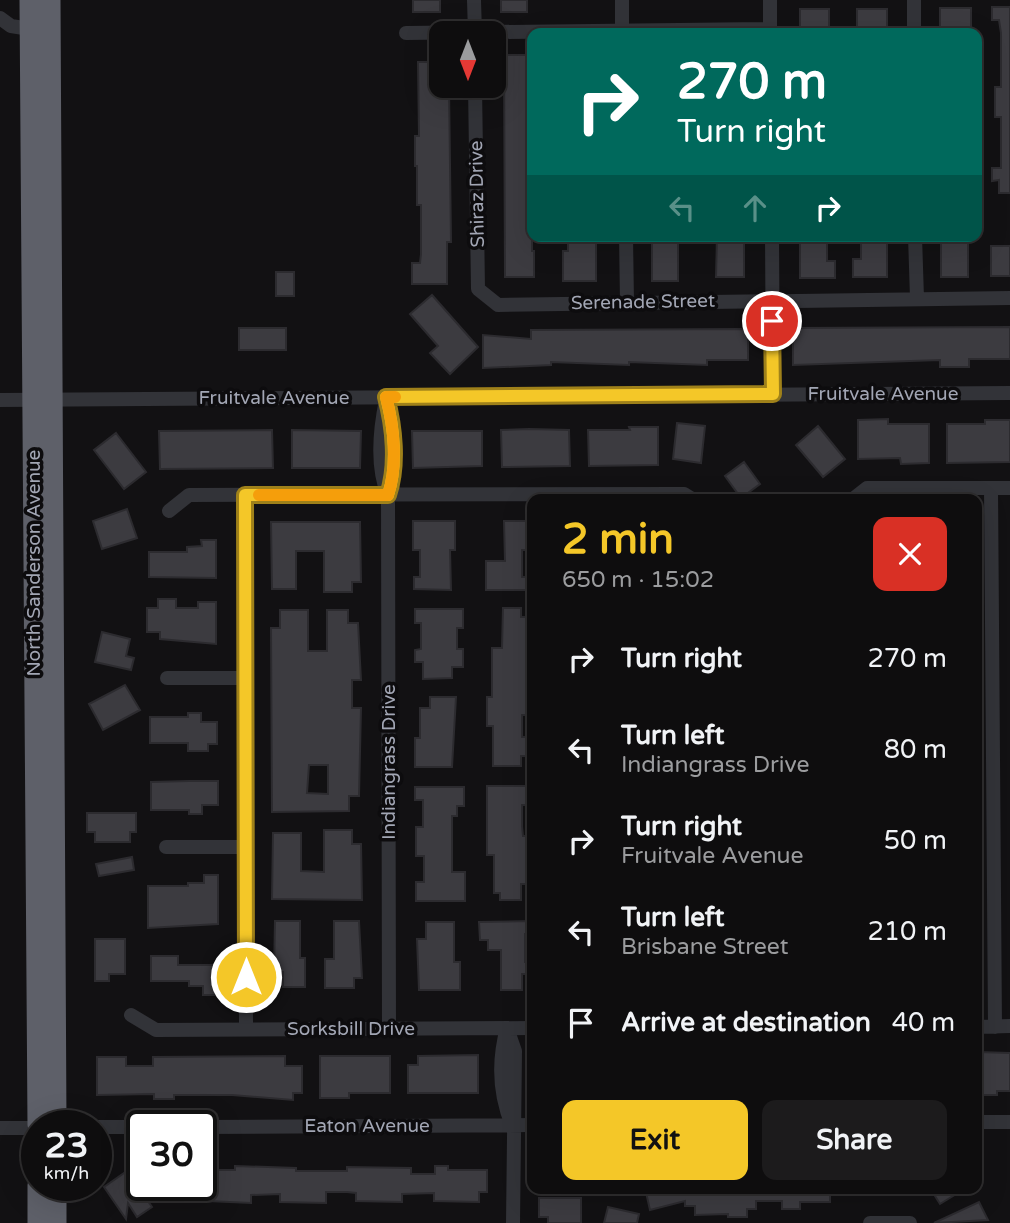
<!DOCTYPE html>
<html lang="en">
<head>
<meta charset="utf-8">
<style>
	:root { --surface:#0e0d0e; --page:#1c1b1c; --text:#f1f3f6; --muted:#9b9c9e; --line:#2e2d2e; --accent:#f4c728 }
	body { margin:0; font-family:"Varela Round",sans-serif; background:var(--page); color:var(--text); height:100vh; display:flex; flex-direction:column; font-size:26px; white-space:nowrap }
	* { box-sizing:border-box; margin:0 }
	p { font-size:23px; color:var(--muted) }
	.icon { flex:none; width:38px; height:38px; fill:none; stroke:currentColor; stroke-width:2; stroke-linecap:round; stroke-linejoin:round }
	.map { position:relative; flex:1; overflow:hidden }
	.details { position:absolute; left:527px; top:494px; width:455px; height:700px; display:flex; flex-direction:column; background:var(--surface); border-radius:14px; box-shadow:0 7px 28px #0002,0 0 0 2px var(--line) }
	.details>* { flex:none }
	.banner { position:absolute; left:527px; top:28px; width:455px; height:214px; border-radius:14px; box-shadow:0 7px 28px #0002,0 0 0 2px var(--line); background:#00695c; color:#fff; overflow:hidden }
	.needle { width:46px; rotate:180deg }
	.controls { position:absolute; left:429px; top:21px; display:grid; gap:14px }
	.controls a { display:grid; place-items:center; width:77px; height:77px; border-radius:14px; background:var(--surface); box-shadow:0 7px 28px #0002,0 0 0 2px var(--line); font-size:35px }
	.speed { position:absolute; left:21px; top:1110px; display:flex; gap:14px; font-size:35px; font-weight:700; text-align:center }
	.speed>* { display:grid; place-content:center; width:91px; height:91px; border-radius:50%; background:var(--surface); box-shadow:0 7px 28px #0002,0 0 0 2px var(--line); line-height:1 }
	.speed small { font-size:18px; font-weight:400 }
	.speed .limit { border:4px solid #111; border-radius:10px; background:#fff; color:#111 }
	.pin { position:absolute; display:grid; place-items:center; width:60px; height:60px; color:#fff; margin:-30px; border:4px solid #fff; border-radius:50%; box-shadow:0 2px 7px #0007 }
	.me { position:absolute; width:77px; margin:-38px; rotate:0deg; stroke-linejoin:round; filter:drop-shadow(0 0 5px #0008) }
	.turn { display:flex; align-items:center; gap:24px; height:147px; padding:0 35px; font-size:32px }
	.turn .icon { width:91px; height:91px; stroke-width:2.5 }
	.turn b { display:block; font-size:49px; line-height:60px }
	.lanes { display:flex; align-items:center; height:66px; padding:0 35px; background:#0003; justify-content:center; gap:35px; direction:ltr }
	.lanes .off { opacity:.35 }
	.round { display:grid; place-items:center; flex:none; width:74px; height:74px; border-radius:14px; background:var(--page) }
	.overview { display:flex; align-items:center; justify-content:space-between; height:119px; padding:0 35px }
	h1 { font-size:42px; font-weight:700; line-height:52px; color:var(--accent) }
	.primary-button { display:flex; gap:14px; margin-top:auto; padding:14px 35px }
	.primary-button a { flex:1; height:80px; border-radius:14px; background:var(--accent); color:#111; font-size:28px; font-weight:700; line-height:80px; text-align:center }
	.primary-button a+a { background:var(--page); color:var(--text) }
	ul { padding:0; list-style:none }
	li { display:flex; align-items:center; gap:21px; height:91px; padding:0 35px }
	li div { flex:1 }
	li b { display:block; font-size:26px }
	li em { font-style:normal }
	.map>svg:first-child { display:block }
</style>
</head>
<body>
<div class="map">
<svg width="1010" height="1223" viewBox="0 0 1010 1223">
	<rect width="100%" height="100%" fill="#121113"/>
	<path fill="#3c3b40" stroke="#2c2b2f" stroke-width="2" fill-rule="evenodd" d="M413,0H440V12H413Z
		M501,0H527V12H501Z
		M992,7H1010V193H999V180L992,181V168H1001V117H995V87H1001V33L999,20H992Z
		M940,8H971V33H940Z
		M800,9H829V33H800Z
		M857,9H887V33H857Z
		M504,55H532V251H534V277H505Z
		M418,62H441V86H449L451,242H447V284H412V263H420L421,254V205H417V166H415V136H419Z
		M568,236H596V281H563V251H568Z
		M652,236H678V281H652Z
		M717,236H744V277H716Z
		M800,236H827V261H835V278H800Z
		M861,236H887V277H853V259H861Z
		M941,236H968V277H941Z
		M991,246H1010V276H991Z
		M276,272H294V296H276Z
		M432,295L478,347L450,374L430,353L438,346L410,314Z
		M1010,327V359H969V367H940V360L793,365V328Z
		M239,328H286V350H239Z
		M748,329V360H707V365L629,362V365L551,362V365L483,368V335L531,339V330Z
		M888,419V424H929V463L901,464L900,458L858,459V420Z
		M985,420H1010V462L947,463V424H985Z
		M677,423L705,426L701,463L673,459Z
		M818,426L845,459L823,477L796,445Z
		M629,427H658V465L589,466L588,430H630Z
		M529,429L569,430L570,466L502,467L501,430Z
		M272,430L273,468L160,469L159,431Z
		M292,430L361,431L360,468H292Z
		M412,431H482V466L413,468Z
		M116,433L146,472L124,489L94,450Z
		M744,462L760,484L741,498L725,476Z
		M127,509L137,538L102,549L93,521Z
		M413,521H455V550H450L451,590L414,589V577H420V550H413Z
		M504,521H532V550H522V577H529V590H486V561H505Z
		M271,522H360L361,582H352V592H324V551H296V589H272Z
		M201,540H216V578L149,577V552H187V547L202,546Z
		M158,599H176V608H198V602H216V644L160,639V632H147V608H158Z
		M503,608H521V617H528L529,715H522V737H530V756H521V766H493V726H487V697H492V648H502Z
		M415,609H463V628H457V649H463V667H452V678L423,679V662H415V650L421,649V623H415Z
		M280,610H308V651H327V610H348V623H358L361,680H352V708H361L359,796H349V811L272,812L271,628H280ZM309,765H328V794L307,793Z
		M102,632L130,639L126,656L134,658L131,670L95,662Z
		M125,685L140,710L103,730L89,704Z
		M430,697H456L452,767H415V738H420V708H430Z
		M188,713H201V722H217V744H208V751H188V743H150V717H188Z
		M189,781H218V805H202V814H189V810H151V782Z
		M487,786H530V805H522V826L523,836H531L530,884H521V900H500V893H494V855H487Z
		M415,787H464V806H457V816H452V872H465V901H416V882H424V856H416V827H423V800H415Z
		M87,813H136V832H130V842H95V832H87Z
		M324,830H352V844H361L362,900L272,899L273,833H301V871L324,872Z
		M132,857L134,870L99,876L96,864Z
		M204,875H218V924L148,928V886H188V883H204Z
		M275,921H300V958H305V987H283V972H274Z
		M334,921H359L362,978H354V988H325V959H334Z
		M531,921V934H525V962H531V974H522V990H501V950H488V940H480L479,922Z
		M426,922H454V962H460V990H419L417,939H426Z
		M95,939H125V974H109V981H95Z
		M151,956H178V965H218V995H203V986H189V981H151Z
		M978,1052L1010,1053V1091H997V1095H979Z
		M478,1055V1093H408V1065H418V1056Z
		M285,1056V1066H302V1093H293V1100L232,1095H174V1099H154V1094L97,1095V1057H126V1066H153V1057Z
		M320,1056H390V1093H349V1098H320Z
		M235,1166L296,1168V1171H347V1167L411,1168V1174H435V1166H448V1170H487V1192H479V1202L434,1201V1193L402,1194V1202L356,1201V1193L347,1192H326V1203L280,1202V1194L251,1195V1203L208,1201V1191H201V1170H235Z
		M127,1171L152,1207L137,1217L128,1203L126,1219L104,1187Z
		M645,1188H830V1202H800V1209H782V1201H756V1209H747V1217H728V1214L695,1215V1206H685V1201L650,1210Z
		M930,1188H966L940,1204Z
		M539,1198H581V1223H548V1217H539Z
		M979,1202L988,1220L934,1223Z
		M608,1207L639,1214L637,1223H604Z"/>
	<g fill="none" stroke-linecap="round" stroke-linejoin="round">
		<path stroke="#323338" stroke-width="14" d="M474,0L475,33
			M622,0V31
			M770,0V33
			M914,0V33
			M0,18L11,26L30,29
			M406,33L770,29
			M475,86L478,289L498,305L1010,298
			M626,236L627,302
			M772,236L773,394
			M915,236L917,298
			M386,397C394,427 398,464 388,495L389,1029
			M0,400L1010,393
			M386,400C380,429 376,466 388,495
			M991,488L995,1027
			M245,495L246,1029
			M853,499L867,488H1010
			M169,511L189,495L684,494L692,499
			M167,678H245
			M166,847H246
			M131,1015L156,1030L532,1028
			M976,1027L1010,1026
			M976,1122H1010
			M512,1125C499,1093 498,1061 507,1028L515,1051L513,1223
			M96,1127H142
			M201,1127L532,1125
			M0,1128H37
			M870,1223H910"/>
		<path stroke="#5e6069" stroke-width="21" d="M30,0L38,1125
			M50,0L56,1125
			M38,1185V1223
			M56,1185V1223"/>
	</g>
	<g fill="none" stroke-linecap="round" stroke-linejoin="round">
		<g stroke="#9f811a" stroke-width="18">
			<path id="route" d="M246,977L245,495H388C398,465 394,427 386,397L773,394L772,321"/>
		</g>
		<use href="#route" stroke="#f4c728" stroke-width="12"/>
		<path stroke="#f59e0b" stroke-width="12" d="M259,495H388C398,465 394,427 386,397H395"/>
	</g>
	<g text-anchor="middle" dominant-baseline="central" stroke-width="7" stroke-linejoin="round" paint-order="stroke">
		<g font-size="19" fill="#a2a6b4" stroke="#0d0c0e">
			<text transform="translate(477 194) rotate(-91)">Shiraz Drive</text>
			<text transform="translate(643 302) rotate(-1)">Serenade Street</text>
			<text x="883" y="394">Fruitvale Avenue</text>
			<text x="274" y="398">Fruitvale Avenue</text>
			<text transform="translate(34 563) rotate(-90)">North Sanderson Avenue</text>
			<text transform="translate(389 762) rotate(-90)">Indiangrass Drive</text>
			<text x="351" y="1029">Sorksbill Drive</text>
			<text x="367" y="1126">Eaton Avenue</text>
		</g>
	</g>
</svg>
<div class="controls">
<a><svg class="needle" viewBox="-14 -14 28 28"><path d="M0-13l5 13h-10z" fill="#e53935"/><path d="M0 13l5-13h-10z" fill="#9b9c9e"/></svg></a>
</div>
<div class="speed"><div>23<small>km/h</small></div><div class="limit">30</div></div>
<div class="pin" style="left:772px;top:321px;background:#d93025"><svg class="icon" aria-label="arrive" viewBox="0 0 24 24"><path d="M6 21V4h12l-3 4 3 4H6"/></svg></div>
<svg class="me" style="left:246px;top:977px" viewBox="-20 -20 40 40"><circle r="17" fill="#f4c728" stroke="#fff" stroke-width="3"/><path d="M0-11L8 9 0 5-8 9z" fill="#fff"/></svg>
<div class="banner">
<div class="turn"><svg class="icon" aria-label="right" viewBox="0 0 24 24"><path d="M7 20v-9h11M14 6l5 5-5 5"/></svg><div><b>270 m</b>Turn right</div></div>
<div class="lanes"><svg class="icon off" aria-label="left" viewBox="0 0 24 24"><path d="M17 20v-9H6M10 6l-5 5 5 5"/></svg><svg class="icon off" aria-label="ahead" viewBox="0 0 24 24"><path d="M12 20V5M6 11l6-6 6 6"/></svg><svg class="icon" aria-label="right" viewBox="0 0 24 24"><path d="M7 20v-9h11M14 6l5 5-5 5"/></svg></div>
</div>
<section class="details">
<div class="overview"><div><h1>2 min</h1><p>650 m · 15:02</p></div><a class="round" style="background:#d93025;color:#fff"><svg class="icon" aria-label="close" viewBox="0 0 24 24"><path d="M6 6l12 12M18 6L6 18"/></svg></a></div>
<ul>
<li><svg class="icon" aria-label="right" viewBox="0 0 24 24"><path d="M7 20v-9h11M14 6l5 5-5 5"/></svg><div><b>Turn right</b></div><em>270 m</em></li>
<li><svg class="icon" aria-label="left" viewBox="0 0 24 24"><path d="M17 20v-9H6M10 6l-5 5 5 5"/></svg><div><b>Turn left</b><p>Indiangrass Drive</p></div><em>80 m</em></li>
<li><svg class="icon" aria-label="right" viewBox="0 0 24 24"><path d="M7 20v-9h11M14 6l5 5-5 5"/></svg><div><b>Turn right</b><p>Fruitvale Avenue</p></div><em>50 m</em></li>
<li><svg class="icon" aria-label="left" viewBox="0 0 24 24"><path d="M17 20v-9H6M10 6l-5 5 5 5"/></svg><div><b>Turn left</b><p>Brisbane Street</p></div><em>210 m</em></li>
<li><svg class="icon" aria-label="arrive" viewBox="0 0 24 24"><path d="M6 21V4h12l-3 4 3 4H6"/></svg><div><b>Arrive at destination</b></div><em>40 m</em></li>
</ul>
<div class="primary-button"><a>Exit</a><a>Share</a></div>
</section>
</div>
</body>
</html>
